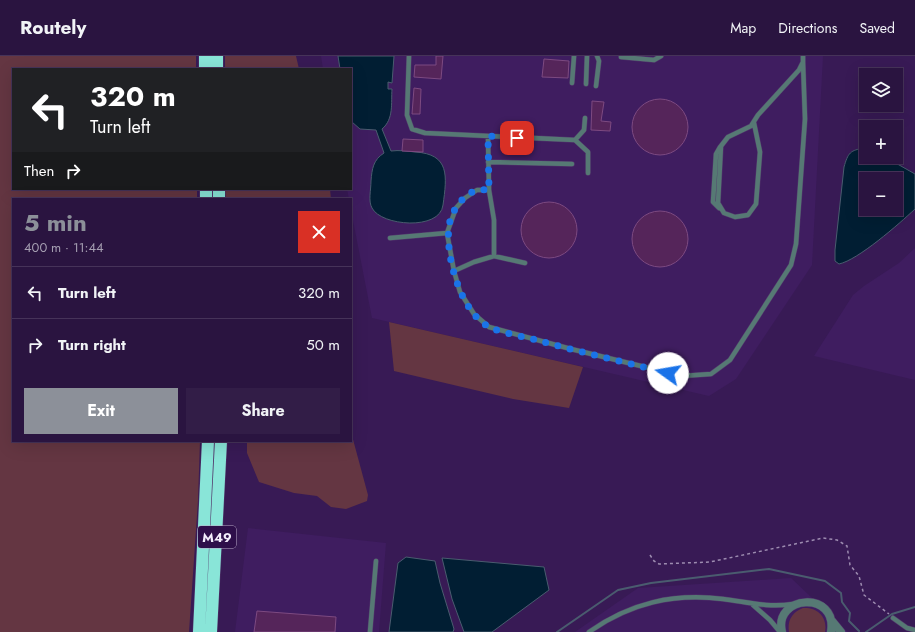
<!DOCTYPE html>
<html lang="en">
<head>
<meta charset="utf-8">
<style>
	:root { --surface:#2a1440; --page:#321d47; --text:#f1f3f6; --muted:#a59eb1; --line:#463359; --accent:#8c9099 }
	body { margin:0; font-family:Jost,sans-serif; background:var(--page); color:var(--text); height:100vh; display:flex; flex-direction:column; font-size:15px; white-space:nowrap }
	* { box-sizing:border-box; margin:0 }
	p { font-size:13px; color:var(--muted) }
	.icon { flex:none; width:22px; height:22px; fill:none; stroke:currentColor; stroke-width:2; stroke-linecap:round; stroke-linejoin:round }
	.map { position:relative; flex:1; overflow:hidden }
	.details { position:absolute; left:12px; top:142px; width:340px; height:244px; display:flex; flex-direction:column; background:var(--surface); border-radius:0px; box-shadow:0 4px 16px #0002,0 0 0 1px var(--line) }
	.details>* { flex:none }
	.banner { position:absolute; left:12px; top:12px; width:340px; height:122px; border-radius:0px; box-shadow:0 4px 16px #0002,0 0 0 1px var(--line); background:#202124; color:#fff; overflow:hidden }
	.tools { position:absolute; left:859px; top:12px; display:grid; gap:8px }
	.tools a { display:grid; place-items:center; width:44px; height:44px; border-radius:0px; background:var(--surface); box-shadow:0 4px 16px #0002,0 0 0 1px var(--line); font-size:20px }
	.pin { position:absolute; display:grid; place-items:center; width:34px; height:34px; color:#fff; margin:-17px; border-radius:8px; box-shadow:0 2px 6px #0006 }
	.me { position:absolute; width:44px; margin:-22px; rotate:283deg; stroke-linejoin:round; filter:drop-shadow(0 0 3px #0008) }
	.turn { display:flex; align-items:center; gap:14px; height:84px; padding:0 12px; font-size:18px }
	.turn .icon { width:52px; height:52px; stroke-width:2.5 }
	.turn b { display:block; font-size:28px; line-height:34px }
	.then { display:flex; align-items:center; height:38px; padding:0 12px; background:#0003; gap:8px; font-size:15px }
	.round { display:grid; place-items:center; flex:none; width:42px; height:42px; border-radius:0px; background:var(--page) }
	.overview { display:flex; align-items:center; justify-content:space-between; height:68px; padding:0 12px }
	h1 { font-size:24px; font-weight:700; line-height:30px; color:var(--accent) }
	.button { display:flex; gap:8px; margin-top:auto; padding:8px 12px }
	.button a { flex:1; height:46px; border-radius:0px; background:var(--accent); color:#fff; font-size:16px; font-weight:700; line-height:46px; text-align:center }
	.button a+a { background:var(--page); color:var(--text) }
	ul { padding:0; list-style:none }
	li { display:flex; align-items:center; gap:12px; height:52px; padding:0 12px; border-top:1px solid var(--line) }
	li div { flex:1 }
	li b { display:block; font-size:15px }
	li em { font-style:normal }
	header { display:flex; align-items:center; gap:24px; box-sizing:border-box; height:56px; padding:0 20px; background:var(--surface); border-bottom:1px solid var(--line) }
	header strong { font-size:19px }
	nav { display:flex; gap:22px; margin-inline-start:auto; font-size:14px }
	.map>svg:first-child { display:block }
</style>
</head>
<body>
<header>
<strong>Routely</strong>
<nav><a>Map</a><a>Directions</a><a>Saved</a></nav>
</header>
<div class="map">
<svg width="915" height="576" viewBox="0 0 915 576">
	<rect width="100%" height="100%" fill="#381a55"/>
	<path fill="#3f1d60" d="M321,0H823L812,209L736,323L709,340L372,262L351,154V143H349L347,133H351V13H323Z
		M915,192V324L814,300L853,239L864,230L899,207Z
		M248,472L386,487L379,576H235Z
		M791,522L848,576H575L638,532Z"/>
	<path fill="#643642" d="M0,0H196V13H13V133H197V143H13V385H200L198,445L189,576H0Z
		M225,0H296L299,13H225Z
		M225,133H330L331,143H226Z
		M389,266L583,311L569,352L513,343L394,315Z
		M351,376L368,439L367,445L346,453L331,451L317,440L294,437L259,426L247,397V385H351Z
		M803,552C817,551 828,561 825,576H789C787,565 792,556 803,552Z"/>
	<path fill="#011e33" stroke="#4a5c6f" fill-rule="evenodd" d="M338,0H394L392,27L388,26V33H392C391,47 394,63 382,73L391,95C399,94 407,95 415,96C450,98 447,120 443,149C440,175 381,170 372,152C368,145 371,134 371,125C372,113 373,104 384,97L376,74L360,73L352,66L351,13H340Z
		M865,92L866,101H885L915,118V153C899,168 858,204 839,208L835,205V194L844,111C848,97 850,94 865,92ZM866,123H896V153H866Z
		M406,501L435,505L440,527L454,573L453,576H389L398,507Z
		M442,502L544,511L549,534L492,576H464L452,543Z"/>
	<g fill="none" stroke-linecap="round" stroke-linejoin="round">
		<path stroke="#4a5c6f" stroke-width="2" d="M557,576L618,534L651,527L769,513L825,525L841,537L842,546L850,557L849,565L859,575
			M866,576L892,558L915,551"/>
	</g>
	<path fill="#55255a" stroke="#7d4a81" d="M436,0H443L441,23L414,21L415,9H436Z
		M544,3L569,5L568,22L542,21Z
		M414,32L421,33L420,58H412Z
		M632 71a28 28 0 1 1 56 0a28 28 0 1 1-56 0Z
		M592,45L604,46L601,65L611,66L610,75L591,74Z
		M403,83L423,84V96L402,95Z
		M521 174a28 28 0 1 1 56 0a28 28 0 1 1-56 0Z
		M632 183a28 28 0 1 1 56 0a28 28 0 1 1-56 0Z
		M257,555L336,561L335,576H254Z"/>
	<g fill="none" stroke-linecap="round" stroke-linejoin="round">
		<g stroke="#52386c" stroke-width="5.5">
			<path id="lane" d="M409,0L407,59L412,73L425,77L575,84L588,96V117
				M621,1L654,4L661,0
				M572,27L574,0
				M586,28L587,0
				M596,30L599,5L597,0
				M754,67L760,96L756,148L748,159L735,161L724,157L718,147L721,90L728,81L751,70L758,59L799,14L803,6V0
				M488,80L489,134L494,164V200
				M575,84L584,74L585,62
				M488,106L572,108
				M489,134H477L465,142L456,152L447,177L454,215L460,236L474,258L489,271L571,293L682,320L711,318L730,304L791,209L796,188L805,63L803,6
				M719,152L713,146L716,98L720,91
				M390,182L447,177
				M454,215L474,206L494,200L525,207
				M753,549L770,564L780,576
				M893,562L907,572L915,574
				M370,576L376,505
				M589,576C630,547 673,537 723,543C747,546 768,552 793,548"/>
		</g>
		<g stroke="#52386c" stroke-width="9">
			<path id="street" d="M832,565L841,576
				M782,576C773,539 838,534 831,576"/>
		</g>
		<g stroke="#52386c" stroke-width="13">
			<path id="highway" d="M217,0V13
				M205,13V0
				M206,133V143
				M219,133V143
				M199,576L208,385
				M211,576L221,385"/>
		</g>
		<path stroke="#9d8cb0" stroke-width="1.5" stroke-dasharray="3 3" stroke-linecap="butt" d="M650,499L654,505L659,508L710,506L823,482L837,484L847,490L850,509L859,520L864,539L889,558"/>
		<use href="#lane" stroke="#567974" stroke-width="4.5"/>
		<use href="#street" stroke="#567974" stroke-width="8"/>
		<use href="#highway" stroke="#89e5d8" stroke-width="12"/>
	</g>
	<g fill="none" stroke-linecap="round" stroke-linejoin="round">
		<path stroke="#1a73e8" stroke-width="7" stroke-dasharray="0 12.6" d="M517,82L488,80L489,134C485,134 480,133 477,134C464,138 453,153 450,165C443,195 460,256 489,271C501,277 522,280 536,284C580,296 624,306 668,317"/>
	</g>
	<g text-anchor="middle" dominant-baseline="central" stroke-width="4" stroke-linejoin="round" paint-order="stroke">
		<rect fill="#2e0f4a" stroke="#b8aac7" stroke-width="1" x="198" y="470" width="38" height="22" rx="3"/>
		<g font-size="13" font-weight="bold" fill="#f3edfc">
			<text x="217" y="481">M49</text>
		</g>
	</g>
</svg>
<div class="tools">
<a><svg class="icon" aria-label="layers" viewBox="0 0 24 24"><path d="M12 4l9 5-9 5-9-5zM3 14l9 5 9-5"/></svg></a>
<a>+</a>
<a>−</a>
</div>
<div class="pin" style="left:517px;top:82px;background:#d93025"><svg class="icon" aria-label="arrive" viewBox="0 0 24 24"><path d="M6 21V4h12l-3 4 3 4H6"/></svg></div>
<svg class="me" style="left:668px;top:317px" viewBox="-20 -20 40 40"><circle r="19" fill="#fff"/><path d="M0-13L10 11 0 6-10 11z" fill="#1a73e8"/></svg>
<div class="banner">
<div class="turn"><svg class="icon" aria-label="left" viewBox="0 0 24 24"><path d="M17 20v-9H6M10 6l-5 5 5 5"/></svg><div><b>320 m</b>Turn left</div></div>
<div class="then">Then<svg class="icon" aria-label="right" viewBox="0 0 24 24"><path d="M7 20v-9h11M14 6l5 5-5 5"/></svg></div>
</div>
<section class="details">
<div class="overview"><div><h1>5 min</h1><p>400 m · 11:44</p></div><a class="round" style="background:#d93025;color:#fff"><svg class="icon" aria-label="close" viewBox="0 0 24 24"><path d="M6 6l12 12M18 6L6 18"/></svg></a></div>
<ul>
<li><svg class="icon" aria-label="left" viewBox="0 0 24 24"><path d="M17 20v-9H6M10 6l-5 5 5 5"/></svg><div><b>Turn left</b></div><em>320 m</em></li>
<li><svg class="icon" aria-label="right" viewBox="0 0 24 24"><path d="M7 20v-9h11M14 6l5 5-5 5"/></svg><div><b>Turn right</b></div><em>50 m</em></li>
</ul>
<div class="button"><a>Exit</a><a>Share</a></div>
</section>
</div>
</body>
</html>
